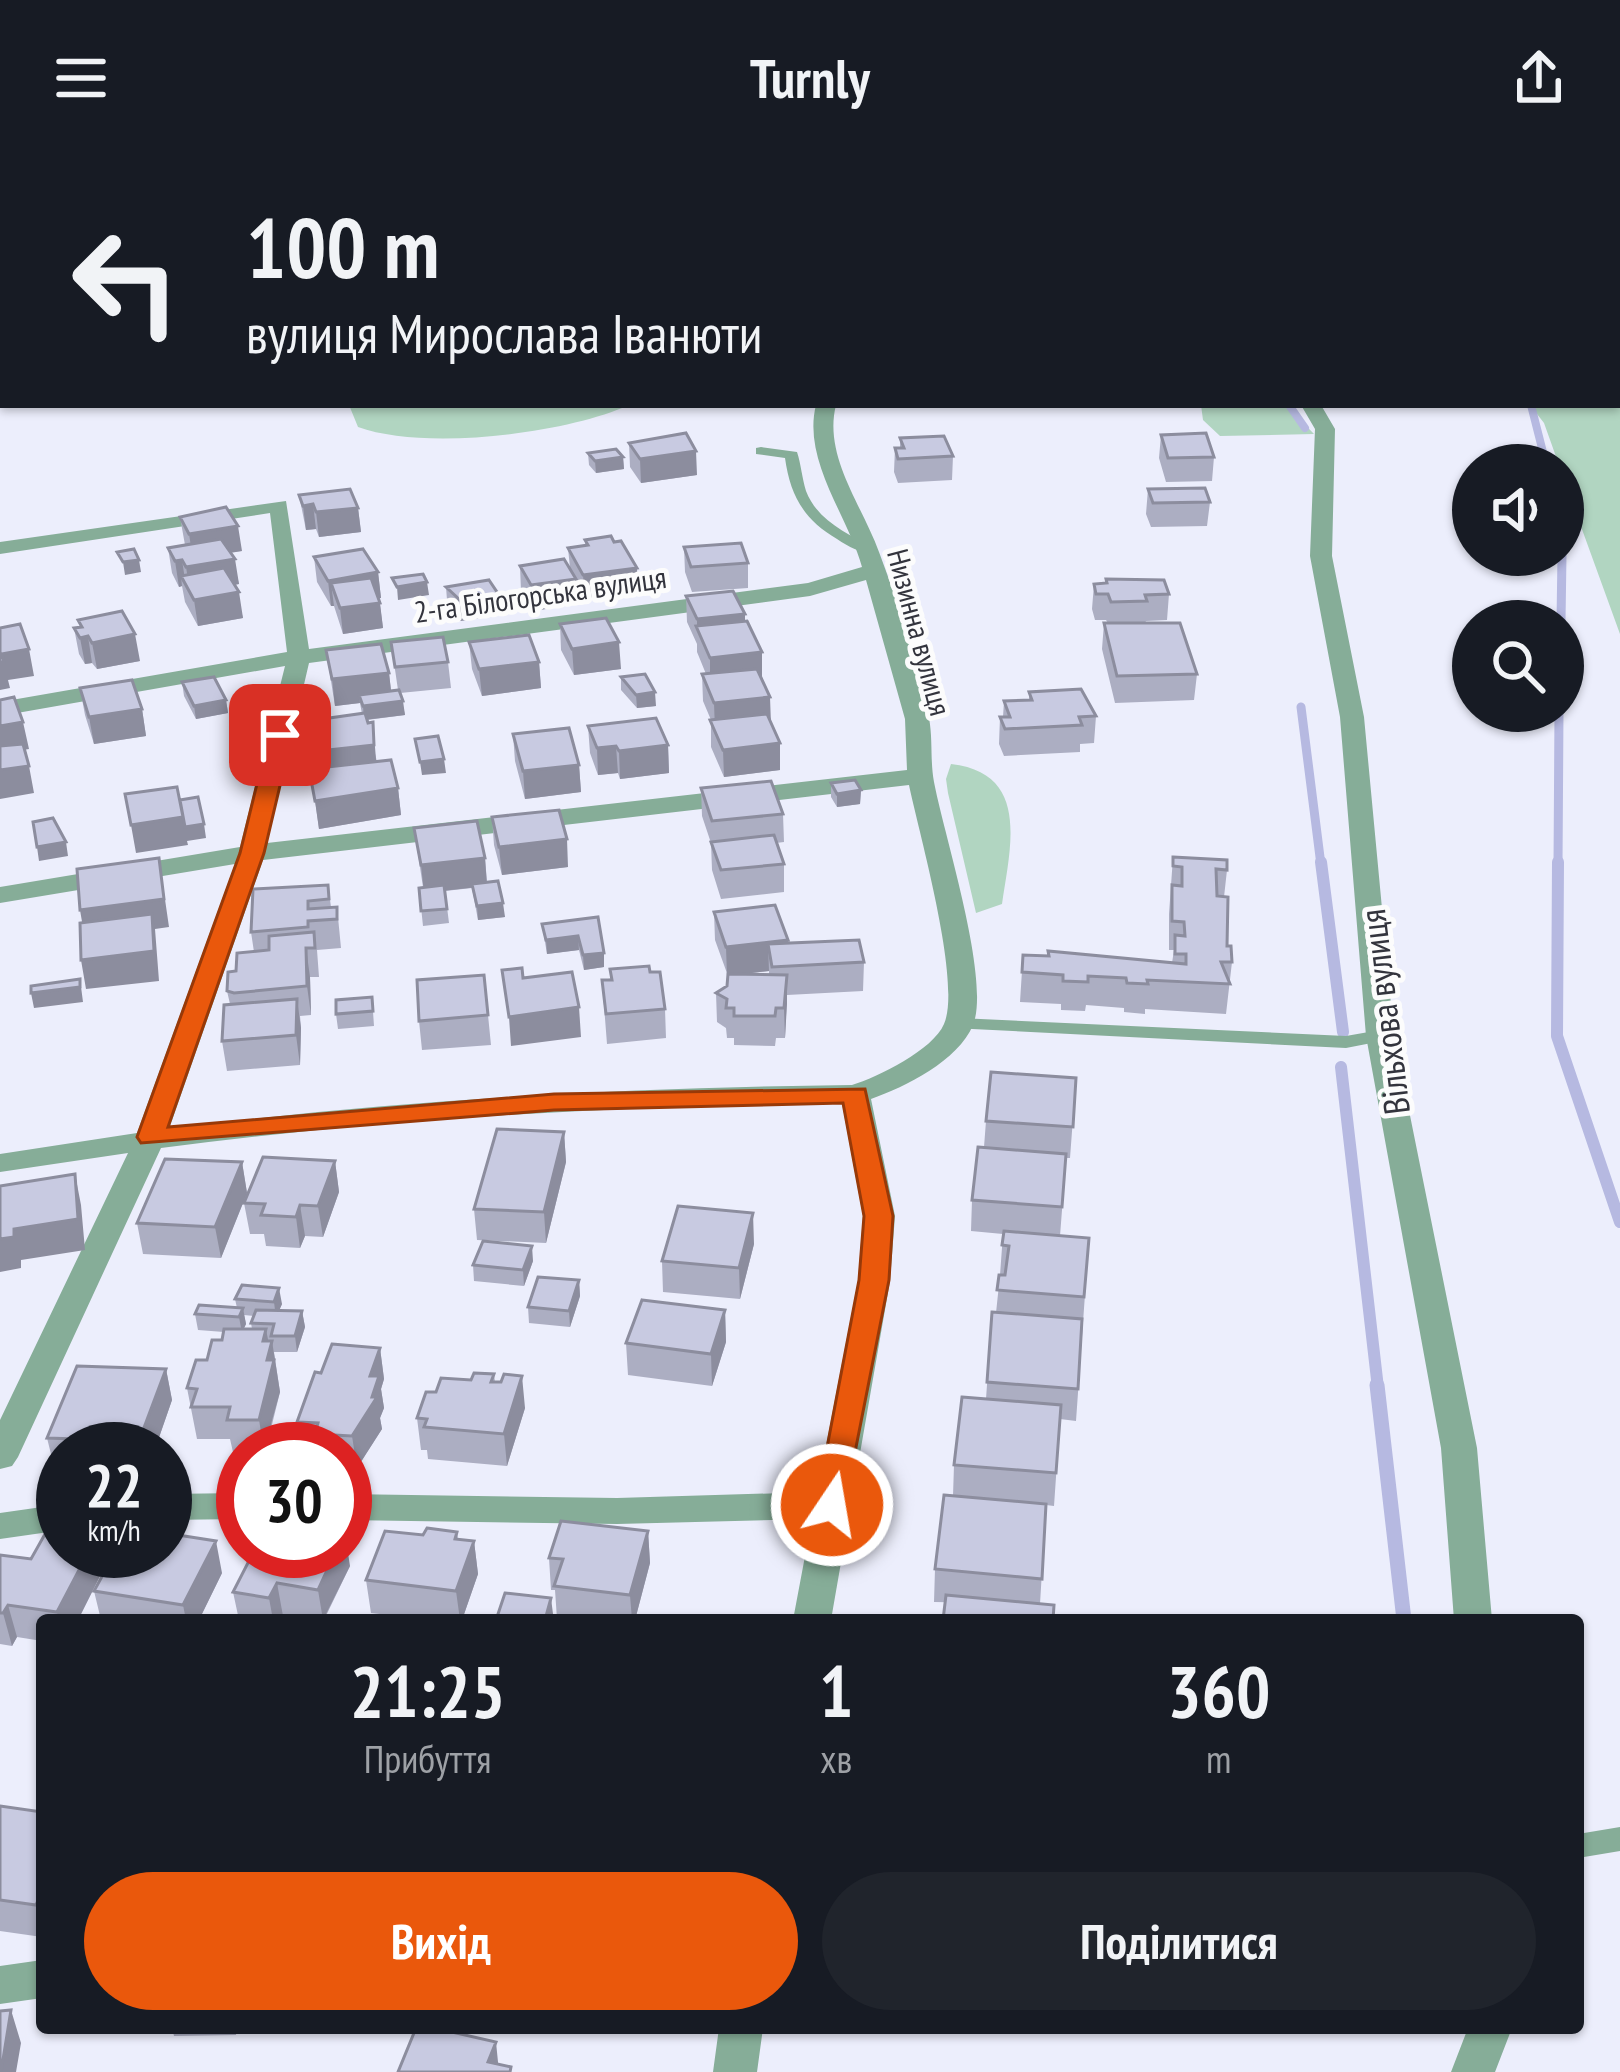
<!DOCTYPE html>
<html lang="uk">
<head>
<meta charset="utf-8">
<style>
	:root { --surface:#171b24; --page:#20242c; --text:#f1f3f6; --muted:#9ea1a6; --accent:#ea580c }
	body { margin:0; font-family:"PT Sans Narrow",sans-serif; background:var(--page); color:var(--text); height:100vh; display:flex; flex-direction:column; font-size:45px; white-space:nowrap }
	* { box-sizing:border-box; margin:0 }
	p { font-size:39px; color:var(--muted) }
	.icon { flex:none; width:66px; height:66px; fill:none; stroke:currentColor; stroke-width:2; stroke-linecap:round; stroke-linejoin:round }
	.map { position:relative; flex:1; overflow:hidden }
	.sheet { position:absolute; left:36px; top:1458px; width:1548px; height:420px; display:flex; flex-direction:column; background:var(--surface); border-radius:12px; box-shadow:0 3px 9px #0004 }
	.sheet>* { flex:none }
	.guide { position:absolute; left:0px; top:0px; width:1620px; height:252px; box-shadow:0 3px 9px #0004; background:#171b24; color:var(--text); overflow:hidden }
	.fabs { position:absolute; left:1452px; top:288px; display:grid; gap:24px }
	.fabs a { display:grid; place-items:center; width:132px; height:132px; border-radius:50%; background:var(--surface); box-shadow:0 3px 9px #0004; font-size:60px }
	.speed { position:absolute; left:36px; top:1266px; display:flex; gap:24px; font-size:60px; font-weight:700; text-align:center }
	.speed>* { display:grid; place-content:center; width:156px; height:156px; border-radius:50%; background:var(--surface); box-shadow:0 3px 9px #0004; line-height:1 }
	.speed small { font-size:30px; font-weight:400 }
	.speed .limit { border:18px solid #d22; background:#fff; color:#111 }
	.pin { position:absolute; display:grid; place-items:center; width:102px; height:102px; color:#fff; margin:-51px; border-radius:24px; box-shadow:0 6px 18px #0006 }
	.me { position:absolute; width:132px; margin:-66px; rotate:12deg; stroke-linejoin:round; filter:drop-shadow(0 0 9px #0008) }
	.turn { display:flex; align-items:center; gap:42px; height:252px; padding:0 48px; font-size:54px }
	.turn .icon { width:156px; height:156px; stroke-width:2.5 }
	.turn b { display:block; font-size:84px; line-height:102px }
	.eta { display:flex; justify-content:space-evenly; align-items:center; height:204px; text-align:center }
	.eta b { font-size:72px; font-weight:800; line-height:84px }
	.cta { display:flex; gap:24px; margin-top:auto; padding:24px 48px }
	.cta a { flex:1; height:138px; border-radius:72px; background:var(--accent); color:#fff; font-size:48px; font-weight:800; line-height:138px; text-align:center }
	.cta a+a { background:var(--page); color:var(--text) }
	header { display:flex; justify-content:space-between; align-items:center; height:156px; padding:0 48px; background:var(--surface); font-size:54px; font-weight:800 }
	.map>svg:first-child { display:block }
</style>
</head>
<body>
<header><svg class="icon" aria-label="menu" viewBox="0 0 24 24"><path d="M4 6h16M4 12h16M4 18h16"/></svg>Turnly<svg class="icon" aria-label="share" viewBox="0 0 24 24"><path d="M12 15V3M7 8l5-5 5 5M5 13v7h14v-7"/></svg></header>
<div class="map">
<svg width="1620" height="1916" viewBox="0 0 1620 1916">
	<rect width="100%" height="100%" fill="#eceefc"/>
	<path fill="#b1d5c1" d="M1345,0H1620V478L1563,321V309H1559L1544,267L1530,249H1617V3Z
		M349,249H629C565,278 424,295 358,271Z
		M1201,249H1286L1314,278L1220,280L1203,264Z
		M951,608C1031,617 1010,692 1002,748L976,757L948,637L946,623Z"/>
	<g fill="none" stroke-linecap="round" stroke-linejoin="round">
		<path stroke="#b6b9e1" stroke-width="8" d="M1610,0L1614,3
			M1289,249L1305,272
			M1531,249L1546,308"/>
		<path stroke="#b6b9e1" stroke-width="9" d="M1561,465L1562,399
			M1301,551L1321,709
			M1558,709L1559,555"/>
		<path stroke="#b6b9e1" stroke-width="12" d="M1321,706L1343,876
			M1558,706L1557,880L1620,1066
			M1341,911L1378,1232"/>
		<path stroke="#b6b9e1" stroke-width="15" d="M1377,1229L1404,1464"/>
		<path stroke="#888a95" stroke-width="4.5" stroke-dasharray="4.5 4.5" stroke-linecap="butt" d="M67,3L84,0
			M164,3L170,0"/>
		<path fill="#86ad98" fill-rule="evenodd" d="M761,291L797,296C801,308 802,322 806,335C817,364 847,378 873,391V397C860,397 849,391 837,383C804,364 790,339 785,302L756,298V292Z
			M959,862L1346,880L1380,874L1390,880L1387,884L1346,892L952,872L949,868L952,864Z
			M1620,1671V1695L1578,1702V1678Z"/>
		<path fill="#86ad98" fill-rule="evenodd" d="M1125,0H1141L1143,3H1127Z
			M3,226V238L0,239V227Z
			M816,249H836C823,300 862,349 879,396C898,447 918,507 929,562C933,583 930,605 934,626C944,679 991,824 973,869C958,905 905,931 871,943L895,1060L890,1125L831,1464H793L812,1363L617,1368L345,1364V1338L617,1342L817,1336L858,1125L863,1060L842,947C614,950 387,962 161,992L18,1301L12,1310L0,1313V1264L128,997L0,1016V998L137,977L235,708L0,747V731L240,691L285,510L0,560V546L287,496L270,357L0,398V386L286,345L309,493L808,427L862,411C848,360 802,304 816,249ZM866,424L905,563L907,614L267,687L309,507L810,440ZM909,629C919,677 962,827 944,868C933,894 878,921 852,929C624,932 396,943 169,973L263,704Z
			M1301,249H1321L1335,273L1332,400L1364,561L1394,880L1477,1292L1492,1464H1454L1441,1292L1366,880L1340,561L1310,400L1315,273Z
			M243,1337V1363L165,1364V1338Z
			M63,1348V1374L0,1383V1357Z
			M42,1804V1842L0,1848V1810Z
			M719,1872H763L757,1916H713Z
			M1468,1872H1512L1495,1916H1451Z"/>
	</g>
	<path fill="#acaec2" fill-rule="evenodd" d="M1161,279L1214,301L1212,325L1166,326L1159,302Z
		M900,282L953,300L952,324L898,327L894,316L895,292H900Z
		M629,287L697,319L641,327L630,311Z
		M588,297L623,301L624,313L596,317L589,309Z
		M1148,333L1210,346L1207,370L1151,371L1146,358Z
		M299,339L358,352L361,376L319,381L316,373L306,374Z
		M180,361L242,395L231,396L239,428L234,429L243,462L198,470L185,446L182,430L179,431L172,417L168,392L185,389Z
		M585,384L638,437L585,444L576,429L577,448L533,455L521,435L520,410L570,412L568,392L585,390Z
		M684,391L748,407V432L692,436L685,416Z
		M314,401L378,416L381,442H379L383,472L343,478L334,450H331L317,426Z
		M1106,423L1169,438L1167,464L1146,465L1145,467L1197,518L1194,544L1115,547L1102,493L1104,467H1108L1106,464H1095L1092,453L1094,428L1105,427Z
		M446,431L503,445L504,458L460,465L455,458L454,451L447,444Z
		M686,440L745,458V465L762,522L771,566L780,587V614L724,621L711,591V564L703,545L702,518H706L697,496V488L687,466Z
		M78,464L140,505L97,513L92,507L85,508L79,498L74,472L80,471Z
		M560,468L621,513L574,519L561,494Z
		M391,486L448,506L451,532L400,537L405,559L367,564L377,606L398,632L401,659L319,673L306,579L310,578L308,565L362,558L360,547L335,550L326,494L389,517L391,535L398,534Z
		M469,486L539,506L541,532L482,540L472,513Z
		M621,521L656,550L637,552L621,534Z
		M182,526L226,544L228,557L196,563L184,540Z
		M80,532L142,553L146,580L94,588L85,559Z
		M1029,536L1096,560L1094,587L1080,588V596L1004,600L999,588L1000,561H1003L1004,545L1029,544Z
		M588,570L668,589L669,617L620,623L618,617L598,619L590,597Z
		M513,578L579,609L581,636L525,643L515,605Z
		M831,627L861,634L860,648L837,651L831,641Z
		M701,632L783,658L784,686L776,687L784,708V736L721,743L712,714L711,687L702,660Z
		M492,661L568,711L502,719L494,689Z
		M414,672L485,702L487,726L505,761L478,764L472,732L445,735L449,767L423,770L419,732L423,731Z
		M1173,701L1227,714L1224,741L1227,790L1232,806L1226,858L1145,853V858L1124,856V852L1086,849L1085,855L1061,854V848L1020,846L1023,799L1172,807L1174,794H1169V758Z
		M328,729L331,751H337L341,792L317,794L319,821H310L311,859L300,860L301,872L300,909L227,915L222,885L230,848L227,835L236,815L254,796L251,776Z
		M714,756L788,784V787L864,806L863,835L787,839L785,882H776L775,890L734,889V882H727L726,872L717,866L716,837L727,830L728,820L715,784ZM769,815V819L742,818Z
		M542,768L604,797V811L584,814L579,794L547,798Z
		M650,816L665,853L666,882L607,888L602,824Z
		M484,819L491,889L422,894L419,865Z
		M372,841L374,870L338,873L336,858Z
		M1076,922L1070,1002H1066L1060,1080L1089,1082L1076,1265L1060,1263L1054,1350L1046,1349L1040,1448L934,1446L935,1413L953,1340L954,1309L986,1243L992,1156L996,1157L1000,1119L1003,1078L971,1075L972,1044L984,991L986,965Z
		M564,976L566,1006L546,1087L477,1084L474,1053Z
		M335,1005L339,1036L323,1081L305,1080L300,1092L266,1090L264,1078H250L244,1047Z
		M242,1006L247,1037L221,1102L143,1098L137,1067Z
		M754,1088L740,1143L663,1136L662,1105Z
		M533,1105L524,1130L474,1125L473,1109Z
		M579,1124L580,1140L570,1171L529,1167L528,1151Z
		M242,1129L282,1148L279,1154L302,1155L305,1171L297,1196H274L280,1236L266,1293H243V1296H233L230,1283H197L187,1232L222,1184L224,1176L198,1174L195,1158L237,1152L235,1143ZM244,1159L254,1160L251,1167L252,1173H243L246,1168Z
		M725,1154L726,1186L712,1230L628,1219L626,1187Z
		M380,1192L384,1223L381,1233L384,1252L380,1262L382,1273L357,1312H345V1293H301L297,1266L321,1217Z
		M166,1213L172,1244L155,1293H63V1315L55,1314L47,1282Z
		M494,1218L495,1226L525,1252L507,1310L428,1303L427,1294H421L417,1262L436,1236Z
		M648,1375L650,1407L635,1464L557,1463L555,1434H551L549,1402Z
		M457,1376L458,1383L474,1385L478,1418L462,1464H431L371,1457L366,1424L423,1379Z
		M0,1399L102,1416L78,1464H42V1485L17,1481L12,1490L0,1488Z
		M350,1410L324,1464H308L283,1460L281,1464H239L233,1436Z
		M222,1417L199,1464H101L94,1435Z
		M0,1650L42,1656V1781L0,1775Z
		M172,1872H237L236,1879L174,1880Z"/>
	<path fill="#8c8d9e" d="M696,295L697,319L641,327L640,303Z
		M623,301L624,313L596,317L595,305Z
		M313,348L316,373L306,374L303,350Z
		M358,352L361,376L319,381L316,356Z
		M238,370L242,395L193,403L189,378Z
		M235,403L239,428L190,436L186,411Z
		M139,404L141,416L125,419L123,406Z
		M182,404L186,430L181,420L182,430L179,431L175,405Z
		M637,412L638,437L585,444L583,419Z
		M378,416L381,442L339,449L331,427L334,450H331L328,425Z
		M576,423L577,448L533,455L531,429Z
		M427,426L429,439L398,444L397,431Z
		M239,436L243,462L198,470L194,444Z
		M503,445L504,458L460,465L459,452Z
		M380,447L383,472L343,478L340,452Z
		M745,458V484L697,472V463Z
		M135,478L140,505L97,513L92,487Z
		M88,480L92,507L85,508L80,482Z
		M619,486L621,513L574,519L572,493Z
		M29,493L34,520L8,524L10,532L0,534V506L2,498Z
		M762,496V522L710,528V502Z
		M539,506L541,532L482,540L479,513Z
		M389,517L392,543L359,539L360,547L335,550L332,523Z
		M655,536L656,550L637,552L636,539Z
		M770,541L771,568L715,574L714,547Z
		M226,544L228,557L196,563L194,550Z
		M403,545L405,559L364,564L363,550Z
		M142,553L146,580L94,588L89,561Z
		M23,566L29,593L0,598V570Z
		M373,566L377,616L314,623L310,596Z
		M780,587V614L724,621L723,594Z
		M668,589L669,617L620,623L619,595Z
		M616,590L618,617L598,619L597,592Z
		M444,603L446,617L422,619L420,606Z
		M579,609L581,636L525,643L523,615Z
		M29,610L34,637L0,643V614Z
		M398,632L401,659L319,673L315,645Z
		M861,634L860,648L837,651V638Z
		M183,661L204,668L206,682L187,685L188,689L136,697L131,669Z
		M567,683L568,711L502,719L499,691Z
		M66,686L68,700L39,705L37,691Z
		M159,702L169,771L155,773L159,825L86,833L81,804L85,783L80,754Z
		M485,702L487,730L424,737L421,709Z
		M503,747L505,761L478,764L477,750Z
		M578,780L579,794L547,798L546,784Z
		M788,784V810L768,788L769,815L727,820L726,791Z
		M306,792L310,821L311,859L307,830Z
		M604,797V811L584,814L583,799Z
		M787,819V848L785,882L784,852Z
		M80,823L83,846L34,852L31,837Z
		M297,843L301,872L300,909L296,879Z
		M579,851L581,881L511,890L509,861Z
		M564,976L566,1006L546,1087L544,1056Z
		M335,1005L339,1036L323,1081L318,1050Z
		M242,1006L247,1037L221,1102L215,1071Z
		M75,1018L81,1049L85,1094L21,1104V1112L0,1116V1083Z
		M300,1049L305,1080L300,1092L296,1061Z
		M753,1057L754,1088L740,1143L739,1112Z
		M532,1090L533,1105L524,1130L523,1114Z
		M579,1124L580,1140L570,1171L569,1155Z
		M279,1132L282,1148L276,1162L274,1146Z
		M243,1152L246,1168L242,1177L239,1161Z
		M725,1154L726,1186L712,1230L711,1198Z
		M302,1155L305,1171L297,1196L295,1180Z
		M266,1173L270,1194L272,1185L280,1236L264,1293L259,1264L263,1185Z
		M380,1192L384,1223L381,1233L384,1252L380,1262L382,1273L357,1312L352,1280Z
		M166,1213L172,1244L155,1293H141L139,1285Z
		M522,1220L525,1252L507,1310L504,1278Z
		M648,1375L650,1407L635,1464H632L630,1439Z
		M345,1378L350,1410L323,1464L318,1434L336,1395H345Z
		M216,1385L222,1417L199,1464H186L183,1449Z
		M474,1385L478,1418L462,1464H460L456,1435Z
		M89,1395H97L102,1416L78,1464H59L57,1456Z
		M277,1427L283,1460L281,1464H273L269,1442Z
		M551,1442L553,1458L551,1464H545Z
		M8,1449L17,1481L12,1490L3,1457Z
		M42,1736V1771L36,1749Z
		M11,1854L21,1887L16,1916H1Z
		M496,1886L499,1916L488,1906Z"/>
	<path fill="#c8cae1" stroke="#8c8d9e" stroke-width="3" d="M686,277L696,295L640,303L629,287Z
		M1206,277L1214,301L1168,302L1161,279Z
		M944,280L953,300L898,303L895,292H904L900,282Z
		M616,293L623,301L595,305L588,297Z
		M1205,332L1210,346L1153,347L1148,333Z
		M350,333L358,352L316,356L313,348L303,350L299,339Z
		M226,351L238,370L189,378L180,361Z
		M611,380L614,386L621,385L637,412L583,419L568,392L588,389L585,384Z
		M221,383L235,403L186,411L182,404L175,405L168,392Z
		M741,387L748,407L691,411L684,391Z
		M134,393L139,404L123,406L117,396Z
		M363,393L378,416L328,425L314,401Z
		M564,403L576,423L531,429L520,410Z
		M224,412L239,436L194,444L181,420Z
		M423,418L427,426L397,431L392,422Z
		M371,422L380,447L340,452L331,427Z
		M1106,423L1164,424L1169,438L1145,439L1147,445L1111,446L1108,438H1096L1094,428L1107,427Z
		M489,424L503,445L459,452L454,445L460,444L446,431Z
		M733,435L745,458L697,463L686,440Z
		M122,455L135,478L92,487L88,480L80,482L74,472L82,471L78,464Z
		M606,462L619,486L572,493L560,468Z
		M747,465L762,496L710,502L696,470Z
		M1104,467H1180L1197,518L1117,520Z
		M20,468L29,493L2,498L4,506H0V472Z
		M529,479L539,506L479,513L469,486Z
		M443,481L448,506L395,511L391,486Z
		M381,488L389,517L332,523L326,494Z
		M757,513L770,541L714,547L702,518Z
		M645,518L655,536L636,539L621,521Z
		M214,521L226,544L194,550L182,526Z
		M132,524L142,553L89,561L80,532Z
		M1081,533L1096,560L1079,561L1082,569L1005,573L1000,561H1010L1004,545L1032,544L1029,536Z
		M399,534L403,545L363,550L359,539Z
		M14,541L23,566L0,570V544Z
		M365,557L368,567L373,566L374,589L310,596L306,579L312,578L308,565Z
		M767,558L780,587L723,594L710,564Z
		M656,562L668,589L619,595L616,590L597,592L588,570Z
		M569,572L579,609L523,615L513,578Z
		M438,580L444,603L420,606L415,583Z
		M23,588L29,610L0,614V590Z
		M391,604L398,632L315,645L309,613Z
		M855,624L861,634L837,638L831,627Z
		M771,625L783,658L712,665L701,632Z
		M177,631L183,661L131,669L125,638Z
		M198,641L204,668L185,671L180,644Z
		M559,654L567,683L499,691L492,661Z
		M53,662L66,686L37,691L33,666Z
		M477,665L485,702L421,709L414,672Z
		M774,679L784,708L721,714L711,686Z
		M1173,701L1227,704V714L1216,713L1217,740L1228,741L1227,790H1231L1232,806H1221L1230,828L1147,824L1148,828L1127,827L1126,822L1088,820V826L1063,825V819L1022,816L1023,799L1049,800L1048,795L1186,808V798H1175V779L1185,780L1184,766L1172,765V729L1182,730V711L1173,710Z
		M159,702L164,743L80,754L77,713Z
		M498,725L503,747L477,750L472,728Z
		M328,729L329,743L308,745V753L337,751V763L308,765V771L251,776L253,733Z
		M444,729L447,753L421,755L419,732Z
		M775,749L788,784L726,791L714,756Z
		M152,758L154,795L81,804L80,767Z
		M598,761L604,797L583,799L578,780L546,784L542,768Z
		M314,776L315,792H306L307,830L234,837L227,835L228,816L236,815L237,797L269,794V780Z
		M859,784L864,806L772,811L768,788Z
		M649,810L650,816H660L665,853L606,858L602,824H612L610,813Z
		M522,812L523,822L572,816L579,851L509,861L502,814Z
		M728,818L787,819L784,852H776L775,860H734V852H726L727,843L716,837L727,830Z
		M484,819L488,859L419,865L417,824Z
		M80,823V831L31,837V830Z
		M372,841L373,855L336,858V844Z
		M297,843L296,879L222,885L224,849Z
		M991,916L1076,922L1073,971L986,965Z
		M497,973L564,976L544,1056L474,1053Z
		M978,991L1066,998L1062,1051L972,1044Z
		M263,1001L335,1005L318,1050L300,1049L296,1061L261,1059L265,1048L244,1047Z
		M165,1003L242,1006L215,1071L137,1067Z
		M75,1018L78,1063L14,1073V1081L0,1083V1030Z
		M678,1050L753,1057L739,1112L662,1105Z
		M1004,1075L1089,1082L1084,1141L997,1134L999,1119H1005L1009,1090L1002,1089Z
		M483,1085L532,1090L523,1114L473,1109Z
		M538,1121L579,1124L569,1155L528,1151Z
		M242,1129L279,1132L274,1146L235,1143Z
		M642,1144L725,1154L711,1198L626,1187Z
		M199,1149L243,1152L239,1161L195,1158Z
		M256,1154L302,1155L295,1180H271L274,1168L251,1167Z
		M992,1156L1082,1163L1078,1233L987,1226Z
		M224,1173H266L263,1185H272L267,1204H274L259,1264H227L230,1251H191L197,1233L187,1232L196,1204H207L212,1184H222Z
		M332,1188L380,1192L370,1220H379L372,1241H377L352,1280L315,1278L318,1267L297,1266L315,1216L321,1217Z
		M77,1210L166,1213L139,1285L47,1282Z
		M474,1217L494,1218L491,1226H501L504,1218L522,1220L504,1278L424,1271L427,1263L417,1262L426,1236H436L441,1222L471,1224Z
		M962,1241L1061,1249L1056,1317L954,1309Z
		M944,1339L1046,1348L1042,1423L935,1413Z
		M561,1365L648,1375L630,1439L554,1430L563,1403L549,1402Z
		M427,1372L457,1376L455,1383L474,1385L456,1435L366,1424L385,1375L423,1379Z
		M165,1377L216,1385L183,1449L94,1435L116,1395H165Z
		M45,1378L63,1380V1395H89L57,1456L8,1449L3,1457H0V1399L31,1403Z
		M254,1395H336L318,1434L277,1427L269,1442L233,1436Z
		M505,1437L551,1442L545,1464H496Z
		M946,1439L1054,1449L1053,1464H943Z
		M0,1650L42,1656V1736L36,1749L0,1744Z
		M11,1854L1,1916H0V1855Z
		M416,1872H434L496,1886L488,1906L511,1911L510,1916H398Z"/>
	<path fill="#ea580c" stroke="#983908" stroke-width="3" d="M280,572L292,579L264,697L168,971L554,938L865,933L893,1060L889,1124L843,1357H820L816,1349L859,1124L864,1060L843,947L554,954L141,987L137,981L240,697L269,579Z"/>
	<g text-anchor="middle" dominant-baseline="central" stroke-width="10" stroke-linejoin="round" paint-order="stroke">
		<g font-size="30" fill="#33343d" stroke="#fcfcfc">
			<text transform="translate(540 438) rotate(-8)">2-га Білогорська вулиця</text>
			<text transform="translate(920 476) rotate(75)">Низинна вулиця</text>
		</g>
		<g font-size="36" fill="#33343d" stroke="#fcfcfc">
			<text transform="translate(1384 856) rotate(-97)">Вільхова вулиця</text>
		</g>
	</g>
</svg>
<div class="fabs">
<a><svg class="icon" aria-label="sound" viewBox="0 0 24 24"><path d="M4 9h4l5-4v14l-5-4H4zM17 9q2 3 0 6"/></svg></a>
<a><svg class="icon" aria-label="search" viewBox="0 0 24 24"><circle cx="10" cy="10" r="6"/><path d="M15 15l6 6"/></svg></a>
</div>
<div class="speed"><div>22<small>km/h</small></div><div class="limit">30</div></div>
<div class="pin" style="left:280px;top:579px;background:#d93025"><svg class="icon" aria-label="arrive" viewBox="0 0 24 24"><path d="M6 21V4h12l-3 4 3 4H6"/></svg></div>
<svg class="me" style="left:832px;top:1349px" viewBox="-20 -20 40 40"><circle r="17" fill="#ea580c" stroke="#fff" stroke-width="3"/><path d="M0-11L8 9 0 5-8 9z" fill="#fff"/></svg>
<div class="guide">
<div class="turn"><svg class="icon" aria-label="left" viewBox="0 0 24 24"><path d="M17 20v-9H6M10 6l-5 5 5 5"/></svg><div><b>100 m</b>вулиця Мирослава Іванюти</div></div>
</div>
<section class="sheet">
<div class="eta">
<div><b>21:25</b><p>Прибуття</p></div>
<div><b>1</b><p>хв</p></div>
<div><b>360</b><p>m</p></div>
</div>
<div class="cta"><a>Вихід</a><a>Поділитися</a></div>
</section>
</div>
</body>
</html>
